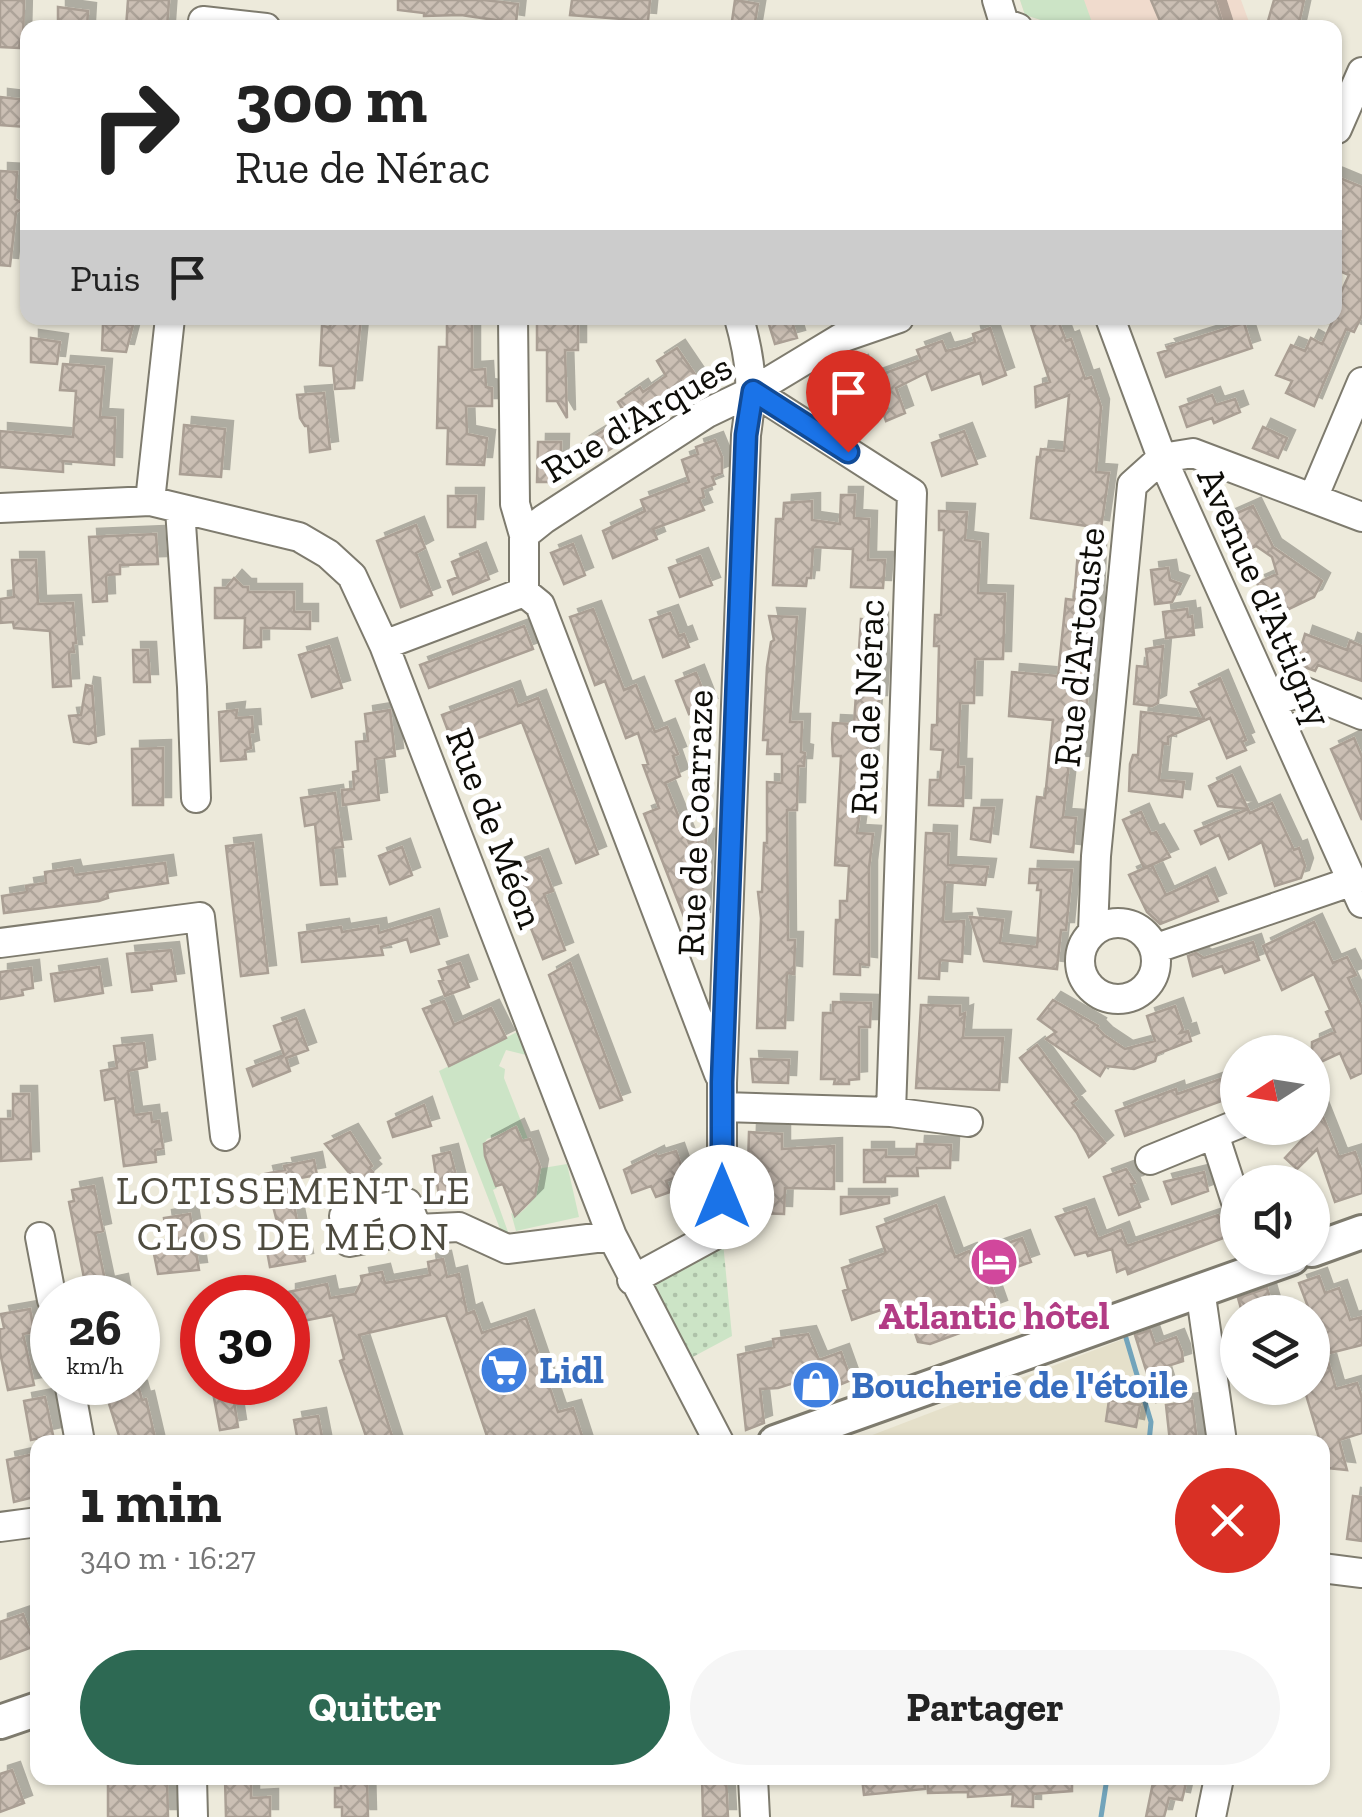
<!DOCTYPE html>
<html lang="fr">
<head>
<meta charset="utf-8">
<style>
	:root { --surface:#fff; --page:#f6f6f6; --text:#222; --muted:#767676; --accent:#2d6953 }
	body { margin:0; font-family:"Zilla Slab",serif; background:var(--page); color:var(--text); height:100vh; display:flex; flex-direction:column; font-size:38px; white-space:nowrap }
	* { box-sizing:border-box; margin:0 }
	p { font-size:32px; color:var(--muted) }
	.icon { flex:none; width:55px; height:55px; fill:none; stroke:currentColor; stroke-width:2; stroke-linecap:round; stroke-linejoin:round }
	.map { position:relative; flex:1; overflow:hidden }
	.drawer { position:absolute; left:30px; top:1435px; width:1300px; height:350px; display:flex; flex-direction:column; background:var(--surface); border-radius:20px; box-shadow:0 2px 8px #0004 }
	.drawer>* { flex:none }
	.top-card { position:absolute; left:20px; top:20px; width:1322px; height:305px; border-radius:20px; box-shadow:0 2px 8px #0004; background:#fff; color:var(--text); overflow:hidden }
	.needle { width:65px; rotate:258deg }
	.tools { position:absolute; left:1220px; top:1035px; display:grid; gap:20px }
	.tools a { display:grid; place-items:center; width:110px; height:110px; border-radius:50%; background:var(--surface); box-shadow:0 2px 8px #0004; font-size:50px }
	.speed { position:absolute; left:30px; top:1275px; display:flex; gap:20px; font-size:50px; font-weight:700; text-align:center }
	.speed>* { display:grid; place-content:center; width:130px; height:130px; border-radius:50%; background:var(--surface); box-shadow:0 2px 8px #0004; line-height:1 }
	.speed small { font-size:25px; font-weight:400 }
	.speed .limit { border:15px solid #d22; background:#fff; color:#111 }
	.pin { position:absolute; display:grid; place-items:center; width:85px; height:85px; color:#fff; margin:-102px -42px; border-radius:50% 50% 50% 0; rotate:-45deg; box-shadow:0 0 10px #0007 }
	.pin .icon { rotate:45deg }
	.me { position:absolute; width:110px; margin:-55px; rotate:0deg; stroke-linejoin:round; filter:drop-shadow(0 0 8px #0008) }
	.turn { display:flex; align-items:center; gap:35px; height:210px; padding:0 50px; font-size:45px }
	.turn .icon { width:130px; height:130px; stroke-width:2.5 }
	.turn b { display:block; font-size:70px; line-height:85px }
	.then { display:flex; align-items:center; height:95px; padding:0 50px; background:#0003; gap:20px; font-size:38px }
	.round { display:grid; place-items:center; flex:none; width:105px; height:105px; border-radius:52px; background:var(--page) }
	.head { display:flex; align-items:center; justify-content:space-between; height:170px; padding:0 50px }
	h1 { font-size:60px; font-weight:700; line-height:75px }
	.cta { display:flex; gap:20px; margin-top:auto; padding:20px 50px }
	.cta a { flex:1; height:115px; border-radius:60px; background:var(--accent); color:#fff; font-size:40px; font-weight:700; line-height:115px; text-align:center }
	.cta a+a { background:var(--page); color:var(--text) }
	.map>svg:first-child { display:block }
</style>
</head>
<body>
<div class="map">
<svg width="1362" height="1817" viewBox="0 0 1362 1817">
	<defs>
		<pattern id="park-dots" width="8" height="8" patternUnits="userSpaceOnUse" patternTransform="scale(2.5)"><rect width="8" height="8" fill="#cce4c6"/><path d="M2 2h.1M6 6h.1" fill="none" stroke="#aec2a9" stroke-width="1.8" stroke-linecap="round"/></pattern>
		<pattern id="building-cross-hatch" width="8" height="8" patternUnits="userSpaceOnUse" patternTransform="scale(2.5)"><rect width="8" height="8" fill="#cbbfb4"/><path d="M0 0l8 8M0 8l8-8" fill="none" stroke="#ada399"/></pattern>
		<filter id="shadow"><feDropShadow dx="8" dy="-8" stdDeviation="0" flood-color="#0004"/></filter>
	</defs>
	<rect width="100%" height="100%" fill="#edeadb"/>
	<path fill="#e5e0ca" d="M1126,1338L1151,1421L1148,1442H854Z"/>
	<path fill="#f0dbcd" d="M1020,0H1241L1249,22L1247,28L1063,27L1025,15Z"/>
	<path fill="#cce4c6" d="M1020,0H1084L1093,25L1103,22L1104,27H1063L1025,15Z
		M517,1032L526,1055L506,1050L499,1066L505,1069L504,1078L528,1139L522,1142L516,1128L487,1139L484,1144L497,1188L493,1190L508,1232L502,1234L439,1071Z
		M567,1164L579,1217L516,1231L511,1213L516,1216C534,1203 540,1190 537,1169Z"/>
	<path fill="url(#park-dots)" d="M722,1232L732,1336L689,1359L644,1276Z"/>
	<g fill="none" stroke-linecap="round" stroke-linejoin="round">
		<path stroke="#72a4bb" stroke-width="5" d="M1126,1338L1151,1422L1149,1442
			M1101,1817L1107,1778"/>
	</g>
	<path fill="url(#building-cross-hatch)" stroke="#aa9f94" stroke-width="2.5" filter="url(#shadow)" d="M0,0H24L23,42L20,41L19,48L0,47Z
		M128,0H169L167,28H126Z
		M398,0H484L518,4L516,23L461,15L424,16V13L398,10Z
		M572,0H650L648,21L570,15Z
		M735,0L758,4L754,28H731Z
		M1151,0H1215L1224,28H1163Z
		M1274,0H1304L1298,28H1266Z
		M58,7L88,11L87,28H58Z
		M0,97L27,100L26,127L0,125Z
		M0,171L17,172L15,199L27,206L16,212L10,266L0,265Z
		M1335,176L1362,187V315L1354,332L1346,329L1314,406L1286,393L1292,381L1276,375L1291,345L1305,351L1311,338L1322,344L1342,300L1338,299L1349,275L1335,269Z
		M332,318H361L354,388L335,389L333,366L320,365L322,326L330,327Z
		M447,318H472V370L485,369L486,387L492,388V406H466L467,434L487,438L484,465L447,464L448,428H437L439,347H447Z
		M537,318H578V350H565L567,418L557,401H547V350H537Z
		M767,318H791L797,338L775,344Z
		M1029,318H1057L1066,341L1071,339L1085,379L1091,377L1101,407L1096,472L1109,473L1101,528L1031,518L1037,457H1040L1041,449L1064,451L1069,395L1036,407L1035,387L1050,382Z
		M1244,323L1252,348L1166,377L1158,353L1169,350L1167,347Z
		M103,324L133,325L126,352L102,350Z
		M990,328L1006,375L983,384L980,373L932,390L926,373L896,388L905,413L886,421L871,378L921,360L917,350L942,341L946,351L959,348L975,342L973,334Z
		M31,338L60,342L57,364L31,362Z
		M677,348L700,382L684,393L683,390L645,408L651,418L627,436L629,438L592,460L582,444L627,416L618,402L640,387L643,392L666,376L657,361Z
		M860,363L870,389L824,405L815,380Z
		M63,364L104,367L100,417L115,418L114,465L63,461V472L0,467V431L73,437L76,391L60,390Z
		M324,393L330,449L310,452L308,426H305L300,418L297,395Z
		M1212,395L1216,405L1235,399L1240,412L1214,423L1212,418L1187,427L1180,407Z
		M184,425L225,429L221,477L180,474Z
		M1263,427L1287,438L1278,458L1253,448Z
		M964,431L977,464L942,476L932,443Z
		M715,440L722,457V473L712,477L715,484L702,489L704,497L699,499L704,510L653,529L657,539L613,558L603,531L645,511L641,500L689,482L682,460L698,454L696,447Z
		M538,442H561L560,482H537Z
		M841,495H855L854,518L869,519L868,560H885L883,588L851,587L853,549L813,547L811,578H807L806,586L773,585L776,519H783L784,503L812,501V520L840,524Z
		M448,496H476L475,527H448Z
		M1253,506L1273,547L1322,581L1314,597L1272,617L1257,583L1277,574L1272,557L1256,546L1244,551L1228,517Z
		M939,511L967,512L965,540L980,542L978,593L1005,594L1003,659H975L974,703H960L958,767H964L963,806L929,805L930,780H940L943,750L931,749L932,725H937L939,646H934L935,615H941L944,530H939Z
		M416,525L425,548L416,553L432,595L401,607L377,541Z
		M156,534L158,564L120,565V574L106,575L107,601L93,602L89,537Z
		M573,544L585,575L564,584L551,553Z
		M478,551L489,579L453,594L448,581L458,577L452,562Z
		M1078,551L1098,553L1096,605L1081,764L1069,763L1063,817L1076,818L1073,852L1031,847L1037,797L1045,798L1053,720L1009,716L1012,672L1058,676L1066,599L1074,600Z
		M700,556L712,585L680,597L669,568Z
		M12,560H36L38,604L73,603L76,643H73L74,652H69L71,686L53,687L50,631L14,628L13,622L0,623V599L14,597Z
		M1168,568L1170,580L1181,584L1172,602L1155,604L1151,570Z
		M234,578L243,587H248V592H294V612H310V629L261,628V647L244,648L245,618H215V588H226Z
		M593,609L624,690L636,685L655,732L667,727L678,754L673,756L680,776L665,783L689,843L706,837L702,920L688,927L644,814L659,808L643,765L648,764L638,733L626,738L605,681L595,685L570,617Z
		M1187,609L1188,617L1192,616L1194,635L1166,638L1163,612Z
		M670,613L679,636L684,634L689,647L663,657L650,620Z
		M769,616L797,617L790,722H802L801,752L805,753L804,766H798L797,810H787L788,940H795L794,974L787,973L785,1028H757L761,918L758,892H762L764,843H767V782L782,783V754H767L768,740H763L767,667L771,642L774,640Z
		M861,619L880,620L881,671L879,703H874L868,804H861L857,833L873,834L869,868V965L860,964V975L834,974L836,920H840V901H847L849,866L835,865L841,756H833L832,739L833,723L854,724Z
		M524,626L533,649L429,688L420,665Z
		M1305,634L1347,650L1350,641L1362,646V681L1318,665L1315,671L1296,664Z
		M329,646L342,688L312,697L299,655Z
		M1163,646L1158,703L1152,706L1134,704L1137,666L1148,667L1146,649Z
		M133,650H148L150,682H134Z
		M696,673L709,706L689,714L676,681Z
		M1220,678L1246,740L1242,742L1246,750L1227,758L1210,718L1168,737V744L1163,743L1159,780L1184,782L1182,797L1129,791L1130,764L1133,755H1138L1141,712L1204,719L1191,692Z
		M86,685L92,686L96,742L89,744L74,742L69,716L81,715Z
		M512,689L518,706L538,698L598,854L576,863L522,722L454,747L442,715Z
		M237,710L236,718L252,717L253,732H249L251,748L245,750L246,759L221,761L219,712Z
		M390,710L395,756L375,759L379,800L343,805L342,790L354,789L353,772L358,771L356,742L368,741L365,714Z
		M1354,738L1362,757V820L1331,749Z
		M163,748V805H133L132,749Z
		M1232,775L1248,809L1218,806L1209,786Z
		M335,793L343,847L333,848L337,884L321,885L315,824L305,826L301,798Z
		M1272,803L1294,850L1299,848L1305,866L1301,878L1275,886L1262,842L1229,859L1219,835L1201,844L1195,831L1248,809L1250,813Z
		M974,808H994L990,842L971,839Z
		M1141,812L1151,834L1156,832L1170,857L1144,868L1123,820Z
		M926,833L949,834L948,865L988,867L985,885L945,882L943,922L964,921L962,962L940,960L939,979L919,978Z
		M253,843L268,973L241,976L226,846Z
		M402,847L412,875L390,884L379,856Z
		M540,857L553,891L544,894L565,950L543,959L508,869Z
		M165,863L168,883L107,892L108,898L99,901L4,913L2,896L27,892L26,886L46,883L45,872L72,868L74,875Z
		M1152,865L1166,895L1207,876L1218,901L1160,924L1147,912L1129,875Z
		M1030,869L1072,870L1066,930H1061L1057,969L984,961L970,917L1003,920L1000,943L1037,947L1041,890H1037L1038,883H1029Z
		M431,917L439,944L411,952L407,939L381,947L383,955L302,962L299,933L341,927L342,932L378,926L379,933Z
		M1314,922L1333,963L1347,957L1356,975L1348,978L1362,1008V1073L1351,1078L1340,1053L1312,1066V1042L1335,1032L1326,1012L1330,1010L1314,974L1282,990L1263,946Z
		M1253,942L1259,960L1225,973L1222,966L1193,976L1188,956L1196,953L1204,958Z
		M171,950L176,981L151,984L152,990L132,992L127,954Z
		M460,963L469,987L445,996L439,981L443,980L439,970Z
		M570,963L622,1100L600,1108L549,975Z
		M99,967L103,993L55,1001L51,974Z
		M31,968L33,988L22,990L23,995L0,999V972Z
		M1053,1000L1098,1026L1097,1028L1104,1035L1125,1049L1155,1041L1147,1016L1175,1006L1183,1029L1180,1033L1188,1031L1191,1041L1157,1054L1155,1061L1134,1069L1106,1066L1100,1076L1046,1039L1056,1032L1038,1019Z
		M444,1001L454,1025L491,1008L506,1038L449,1066L423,1009Z
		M833,1002L871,1003L870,1027H859V1079L849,1080V1084H834L835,1079H821L823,1013H833Z
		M921,1005L960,1006V1015L965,1013L963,1038H1003L999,1090L916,1088Z
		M296,1018L308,1050L286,1058L290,1071L253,1086L247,1069L284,1055L274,1026Z
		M144,1043L147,1067L128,1071L134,1115L151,1113L152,1122L159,1121L163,1148L155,1150L156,1162L124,1166L115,1098L105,1100L101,1071L117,1068L114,1046Z
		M1037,1045L1077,1099L1072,1103L1105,1143L1089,1157L1077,1133L1020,1058Z
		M751,1059L789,1060L788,1083L753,1082Z
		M1232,1075L1238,1095L1125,1136L1116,1111L1176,1089L1177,1094Z
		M1312,1089L1339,1157L1355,1152L1362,1172V1193L1335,1202L1317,1149L1297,1169L1285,1158L1312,1129Z
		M13,1094H29L31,1159L1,1161L0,1119H13Z
		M424,1105L431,1126L393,1137L388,1122Z
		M516,1127L522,1141L530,1139L540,1167L535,1196L515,1216L503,1184L496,1186L485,1156L484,1144Z
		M350,1132L372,1166L369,1168L373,1172L361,1182L355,1180L325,1144Z
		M749,1132L782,1134V1149L834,1146V1189L785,1188L784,1214L753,1213L755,1165H748Z
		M917,1144L951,1145L950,1168H917L918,1176H885V1182H864V1150H886V1157H916Z
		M676,1151L684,1174L666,1181L670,1192L656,1197L651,1186L632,1193L624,1170L656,1154L657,1157Z
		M450,1152L460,1191L439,1196L433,1156Z
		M314,1160L317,1175L289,1180L305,1261L270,1267L267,1251L279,1250V1230L265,1174L285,1170L284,1166Z
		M1126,1169L1135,1183L1131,1184L1140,1207L1119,1215L1104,1177Z
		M1204,1172L1208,1191L1172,1204L1164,1182Z
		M94,1186L103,1231L95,1233L106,1285L120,1282L123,1298H78L77,1290L86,1288L69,1202L74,1201L72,1190Z
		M841,1197H889V1203L841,1214Z
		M936,1205L955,1257L969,1251L972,1256L1022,1238L1031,1262L988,1277L999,1308L972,1318L976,1327L930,1344L918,1342L909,1315L899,1316L895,1305L852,1320L843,1291L848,1289L842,1268L886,1253L877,1227Z
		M1086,1207L1098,1239L1121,1230L1127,1246L1218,1215L1226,1237L1128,1274L1126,1268L1117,1272L1112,1249L1088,1256L1086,1252L1075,1255L1056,1217Z
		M190,1214L199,1270L158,1274L153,1249L168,1247L164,1218Z
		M443,1259L447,1277L459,1274L467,1314L474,1311L482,1333L526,1318L558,1412L573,1408L584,1442H489L446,1315L359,1335L394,1442H368L340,1361L344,1359L333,1315L288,1324V1292L327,1284L330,1298L355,1294L362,1281L361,1276L382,1272L385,1283L430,1275L428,1262Z
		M1319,1276L1325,1293L1339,1288L1350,1320L1362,1317V1345L1326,1354L1336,1389L1357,1383L1362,1398V1433L1339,1440L1347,1470L1328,1468L1304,1388H1312V1312H1310L1299,1283Z
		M1267,1288L1274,1312H1242L1238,1298Z
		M30,1309L34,1332L23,1334L34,1385L8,1390L0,1352V1329L4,1328L1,1314Z
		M1150,1330L1155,1345L1176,1337L1182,1352L1183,1361L1161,1368L1171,1399L1156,1402L1135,1335Z
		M808,1334L819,1360L841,1352L851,1380L810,1397L803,1380L778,1388L760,1389L764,1423L746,1430L738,1355L774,1347L773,1339Z
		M211,1382H231L238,1427L220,1430Z
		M139,1389L142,1400L146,1399L156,1442H121L106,1394Z
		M45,1397L53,1435L31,1440L24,1401Z
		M1109,1400L1140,1405L1136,1427L1106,1421Z
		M1192,1401L1197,1442H1170L1166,1405Z
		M318,1416L323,1442H298L294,1420Z
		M38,1453V1496L14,1502L7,1460Z
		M1353,1496L1362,1497V1541L1347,1539Z
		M23,1614L35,1646L0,1659V1622Z
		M12,1770L24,1803L0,1812V1774Z
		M108,1778H167L168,1817H108Z
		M225,1778H251V1798L270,1797V1817H226Z
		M341,1778H367L368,1817H342V1807H335V1788H341Z
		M702,1778H726L728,1817H703Z
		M862,1778H924L925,1789L864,1795Z
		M927,1778H1072V1791L1033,1794V1807L1012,1806L1013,1794L968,1797V1792L928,1793Z
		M1154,1778L1187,1779L1182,1800L1169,1798L1164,1817H1146Z"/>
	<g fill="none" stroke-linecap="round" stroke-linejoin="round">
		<g stroke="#7e7b6e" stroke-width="32">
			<path id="minor" d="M997,0L1004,23L1018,28
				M203,21L266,28
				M1337,129L1362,72
				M513,318L515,504L524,535V592L540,605L719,1074
				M1110,318L1162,458L1362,903
				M753,391L912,493L891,1112
				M1313,498L1362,382
				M150,501L170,318
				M0,508L150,501L299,537L328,554L352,576L384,645L612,1236L719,1442
				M180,509L192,687L196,798
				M524,535L544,519L707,413L753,391L841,338L899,318
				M384,645L524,592
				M1272,702L1303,691L1362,715
				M1080 961a38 38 0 1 1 76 0a38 38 0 1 1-76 0Z
				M1093,931L1096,856L1132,485L1162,458L1193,453L1362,517
				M0,943L200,917L225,1136
				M1154,949L1353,881
				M723,1107L891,1112L968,1122
				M1214,1134L1238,1208
				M1150,1160L1238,1124
				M417,1229L407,1203L344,1216L349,1242L417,1229L459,1227L507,1249L612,1236
				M40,1237L52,1300
				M632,1280L722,1231V1083L746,435C753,388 752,364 739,318
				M1200,1289L1222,1442
				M69,1382L80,1442
				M0,1527L38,1522
				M1322,1568L1362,1573
				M192,1778L193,1817
				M753,1778L755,1817
				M1211,1817L1219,1778"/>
		</g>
		<g stroke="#7e7b6e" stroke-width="38">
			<path id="major" d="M1312,1250L1362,1232
				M775,1442L1292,1258
				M0,1722L38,1709"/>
		</g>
		<use href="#minor" stroke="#fff" stroke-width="28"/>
		<use href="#major" stroke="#fff" stroke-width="32"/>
	</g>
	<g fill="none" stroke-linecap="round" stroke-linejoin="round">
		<g stroke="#114b97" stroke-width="25">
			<path id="route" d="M722,1197V1082L746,435L753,391L848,452"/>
		</g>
		<use href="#route" stroke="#1a73e8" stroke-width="18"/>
	</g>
	<defs>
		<g id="hotel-disc" transform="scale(2.5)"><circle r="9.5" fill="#d1479c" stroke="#fff"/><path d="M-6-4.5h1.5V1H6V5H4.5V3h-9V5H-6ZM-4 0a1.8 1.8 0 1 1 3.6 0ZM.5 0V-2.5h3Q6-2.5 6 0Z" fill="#fff"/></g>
		<g id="supermarket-disc" transform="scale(2.5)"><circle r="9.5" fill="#3f7fe0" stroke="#fff"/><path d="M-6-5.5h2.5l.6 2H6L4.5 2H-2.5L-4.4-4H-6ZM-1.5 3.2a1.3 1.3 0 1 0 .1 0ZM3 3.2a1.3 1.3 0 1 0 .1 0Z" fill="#fff"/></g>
		<g id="shop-disc" transform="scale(2.5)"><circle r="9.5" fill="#3f7fe0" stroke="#fff"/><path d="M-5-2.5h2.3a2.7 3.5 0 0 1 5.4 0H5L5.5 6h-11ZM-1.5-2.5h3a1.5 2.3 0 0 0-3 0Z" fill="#fff"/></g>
	</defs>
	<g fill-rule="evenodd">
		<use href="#hotel-disc" x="994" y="1262"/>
		<use href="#supermarket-disc" x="504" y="1370"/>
		<use href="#shop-disc" x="816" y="1385"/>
	</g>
	<g text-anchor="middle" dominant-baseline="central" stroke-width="10" stroke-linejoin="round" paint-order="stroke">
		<g font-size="38" fill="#0e0d08" stroke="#fff">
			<text transform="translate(637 418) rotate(-31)">Rue d'Arques</text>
			<text transform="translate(1265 597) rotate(66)">Avenue d'Attigny</text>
			<text transform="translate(1079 647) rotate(-84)">Rue d'Artouste</text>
			<text transform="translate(867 707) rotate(-88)">Rue de Nérac</text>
			<text transform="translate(695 823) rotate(-88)">Rue de Coarraze</text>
			<text transform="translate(495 828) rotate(69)">Rue de Méon</text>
		</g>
		<g font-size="38" font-weight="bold" fill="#b23c85" stroke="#fff">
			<text x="994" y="1316">Atlantic hôtel</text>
		</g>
		<g font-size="38" font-weight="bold" fill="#366cbe" stroke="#fff" text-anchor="start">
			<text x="539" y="1370">Lidl</text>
			<text x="851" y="1385">Boucherie de l'étoile</text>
		</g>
		<g font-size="40" letter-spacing="2.5" fill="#4e4b3f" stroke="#fff">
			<text x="294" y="1190">LOTISSEMENT LE<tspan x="294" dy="46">CLOS DE MÉON</tspan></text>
		</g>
	</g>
</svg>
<div class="tools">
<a><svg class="needle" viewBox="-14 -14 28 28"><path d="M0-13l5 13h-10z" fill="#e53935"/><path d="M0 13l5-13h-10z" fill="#767676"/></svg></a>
<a><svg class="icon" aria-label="sound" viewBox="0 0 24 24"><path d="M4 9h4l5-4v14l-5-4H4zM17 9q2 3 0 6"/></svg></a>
<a><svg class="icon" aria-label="layers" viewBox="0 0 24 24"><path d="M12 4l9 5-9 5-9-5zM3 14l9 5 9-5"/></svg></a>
</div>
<div class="speed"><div>26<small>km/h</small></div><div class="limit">30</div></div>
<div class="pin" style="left:848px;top:452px;background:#d93025"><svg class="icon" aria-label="arrive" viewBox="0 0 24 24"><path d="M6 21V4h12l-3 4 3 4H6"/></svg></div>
<svg class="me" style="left:722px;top:1197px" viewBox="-20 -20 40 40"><circle r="19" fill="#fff"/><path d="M0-13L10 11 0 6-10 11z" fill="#1a73e8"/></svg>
<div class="top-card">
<div class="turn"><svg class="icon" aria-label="right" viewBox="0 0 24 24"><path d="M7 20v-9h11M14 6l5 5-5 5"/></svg><div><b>300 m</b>Rue de Nérac</div></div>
<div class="then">Puis<svg class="icon" aria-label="arrive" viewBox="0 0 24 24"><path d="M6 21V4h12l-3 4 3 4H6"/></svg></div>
</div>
<section class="drawer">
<div class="head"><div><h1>1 min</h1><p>340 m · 16:27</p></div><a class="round" style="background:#d93025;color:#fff"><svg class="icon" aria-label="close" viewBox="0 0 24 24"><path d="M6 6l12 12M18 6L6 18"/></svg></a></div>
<div class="cta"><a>Quitter</a><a>Partager</a></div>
</section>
</div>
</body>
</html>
